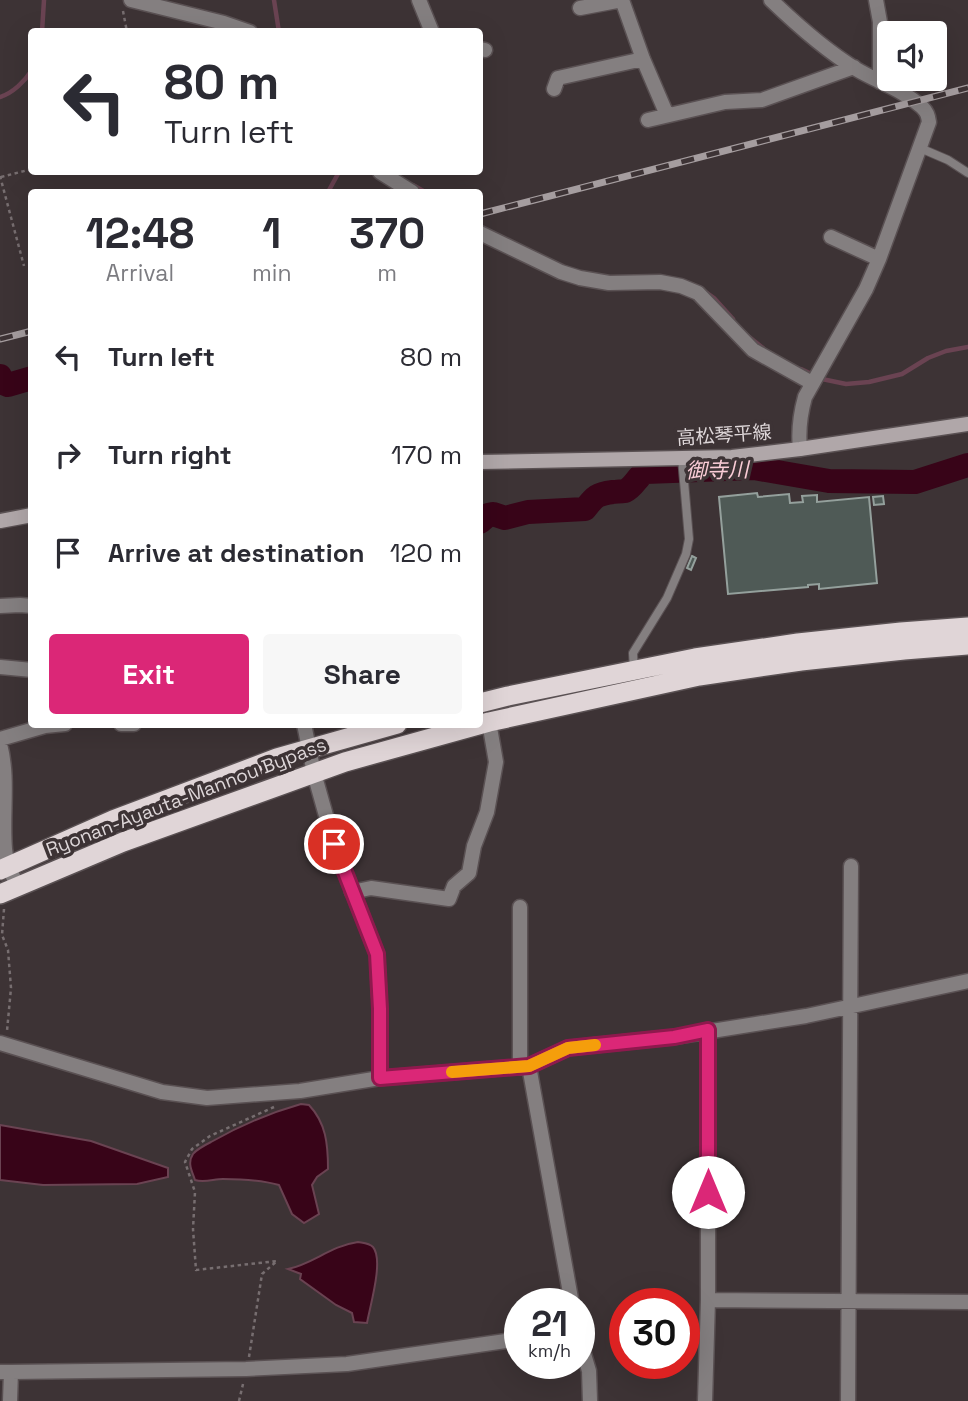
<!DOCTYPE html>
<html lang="en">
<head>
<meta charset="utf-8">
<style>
	:root { --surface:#fff; --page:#f7f7f7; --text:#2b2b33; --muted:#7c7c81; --accent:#db2777 }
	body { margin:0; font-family:"Space Grotesk","Noto Sans JP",sans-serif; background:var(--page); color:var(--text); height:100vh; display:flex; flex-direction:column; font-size:26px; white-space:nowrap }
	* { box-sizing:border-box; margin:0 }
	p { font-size:23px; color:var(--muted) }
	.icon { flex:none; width:38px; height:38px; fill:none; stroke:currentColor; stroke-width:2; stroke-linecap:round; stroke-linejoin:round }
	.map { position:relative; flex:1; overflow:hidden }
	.details { position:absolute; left:28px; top:189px; width:455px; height:539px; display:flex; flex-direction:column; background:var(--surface); border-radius:7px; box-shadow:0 7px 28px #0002 }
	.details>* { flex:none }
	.hud { position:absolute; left:28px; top:28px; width:455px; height:147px; border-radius:7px; box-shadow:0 7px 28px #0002; background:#fff; color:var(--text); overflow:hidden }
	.tools { position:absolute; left:877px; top:21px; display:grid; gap:14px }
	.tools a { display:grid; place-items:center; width:70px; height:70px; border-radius:7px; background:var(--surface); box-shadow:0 7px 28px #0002; font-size:35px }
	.speed { position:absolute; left:504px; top:1288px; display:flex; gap:14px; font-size:35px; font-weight:700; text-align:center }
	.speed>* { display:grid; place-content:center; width:91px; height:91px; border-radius:50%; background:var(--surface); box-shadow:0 7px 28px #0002; line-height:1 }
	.speed small { font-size:18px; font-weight:400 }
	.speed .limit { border:10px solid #d22; background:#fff; color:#111 }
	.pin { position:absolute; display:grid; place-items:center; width:60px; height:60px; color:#fff; margin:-30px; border:4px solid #fff; border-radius:50%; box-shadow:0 2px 7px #0007 }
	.me { position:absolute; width:77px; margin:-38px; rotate:0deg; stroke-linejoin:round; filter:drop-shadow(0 0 5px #0008) }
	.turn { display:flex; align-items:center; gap:24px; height:147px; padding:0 21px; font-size:32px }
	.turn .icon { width:91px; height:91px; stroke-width:2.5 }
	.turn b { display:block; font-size:49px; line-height:60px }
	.eta { display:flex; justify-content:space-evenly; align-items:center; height:119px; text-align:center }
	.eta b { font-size:42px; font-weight:600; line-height:49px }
	.primary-button { display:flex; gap:14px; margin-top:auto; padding:14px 21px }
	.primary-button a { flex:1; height:80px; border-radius:7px; background:var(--accent); color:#fff; font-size:28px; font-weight:600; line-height:80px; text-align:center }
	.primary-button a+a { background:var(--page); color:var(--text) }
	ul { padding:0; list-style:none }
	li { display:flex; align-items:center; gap:21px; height:98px; padding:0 21px }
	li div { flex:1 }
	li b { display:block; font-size:26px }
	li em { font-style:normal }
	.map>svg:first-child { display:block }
</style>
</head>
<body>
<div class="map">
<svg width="968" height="1401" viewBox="0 0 968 1401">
	<rect width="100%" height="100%" fill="#3d3335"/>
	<path fill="#380418" stroke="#6a4352" stroke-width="2" d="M301,1104L309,1105C326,1123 328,1144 328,1169L317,1177L312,1185L319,1214L304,1223L292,1214L279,1185C261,1180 242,1179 223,1179C214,1179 204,1183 195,1180C192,1171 187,1163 193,1154C197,1149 205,1145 211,1142C239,1126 269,1113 301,1104Z
		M0,1125L91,1141L168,1168V1177L137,1184L43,1185L0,1180Z
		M358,1242C363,1243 369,1243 373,1247C384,1260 370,1306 367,1323L354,1322L352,1313L336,1305L300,1279L301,1274L288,1269C313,1264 330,1246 358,1242Z"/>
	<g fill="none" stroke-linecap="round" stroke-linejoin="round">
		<path stroke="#6a4352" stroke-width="4.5" d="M274,0L279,32
			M42,32L44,0
			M0,97C13,93 25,81 32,70
			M413,185L425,192
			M328,192L339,172
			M707,293L714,298L733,319
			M748,336L763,348
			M801,369L822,379L846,384L869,382L902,374L928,358L946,351L968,347"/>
		<path stroke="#380418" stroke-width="24" d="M0,376L3,383L8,385L32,378
			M480,522L488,515L493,514L505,518L528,512L585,509C595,496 597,494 613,492C614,492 623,491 625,491C634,487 637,477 645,472L754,468L829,481L915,482L968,465"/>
	</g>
	<path fill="#4f5a56" stroke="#94a09c" stroke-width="2" d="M757,493L758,497L789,494L790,503L803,502L802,496L817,495V502L869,497L877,583L819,589V584L808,585V587L728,594L719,497Z
		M883,496L884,504L874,505L873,497Z
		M692,556L696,558L691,570L687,568Z"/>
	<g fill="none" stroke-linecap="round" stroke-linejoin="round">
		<g stroke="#5a5153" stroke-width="10">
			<path id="service" d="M920,148L948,160L968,173
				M634,671L633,653L667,598L686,554L689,539L682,458"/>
		</g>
		<g stroke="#5a5153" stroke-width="17">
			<path id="minor" d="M131,0L224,23L250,32
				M419,0L432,32
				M771,0C797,25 825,50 856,69C878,82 903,90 922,107C927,112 928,115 929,122L879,259L866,289L805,397C800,415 798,430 800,449
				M876,0L880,22V82
				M580,8L622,0L643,59L667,115
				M480,49L485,50
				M554,89L558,78L643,59
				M648,120L725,102L762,100L854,67
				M380,172L412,192
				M480,233L561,272L580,278L609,283L660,282L681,286L698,293L753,350L812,383
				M831,237L879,259
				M0,606L20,605L32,606
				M0,667L32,670
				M121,724H134
				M304,724L314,773L334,844L377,954L380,1009V1078
				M0,739L45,726L65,724
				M0,744C9,778 2,814 5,849C6,862 12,874 17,886
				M352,892L371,888L449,899L454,886L469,873L474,846L487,812L496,762L489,722
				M0,1043L162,1092L207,1098L300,1091L380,1078L529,1066L568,1048L674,1037L806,1016L968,981
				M520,1066V907
				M529,1066L572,1304
				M708,1300L968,1302
				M579,1337L589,1371L590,1401
				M0,1372H11L10,1401
				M11,1372L246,1369L347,1364L520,1339
				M705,1401L708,1300V1030
				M848,1401L851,866"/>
		</g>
		<g stroke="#5a5153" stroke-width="17">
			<path id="secondary" d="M480,462L732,457L800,449L968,424
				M0,521L32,515"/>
		</g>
		<g stroke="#5a5153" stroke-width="22">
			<path id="trunk" d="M480,703L508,696L695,658L798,643L901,632L968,627
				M0,870L113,820L277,758L397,724
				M0,894L123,842L345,762L489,722L699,676L801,661L904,650L968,645"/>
		</g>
		<path stroke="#776e70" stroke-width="2.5" stroke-dasharray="3.5 3.5" stroke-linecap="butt" d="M123,11L127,32
			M0,176L24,266
			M1,177L32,169
			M4,909L2,935L8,950L11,988L7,1031
			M249,1357L262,1274L277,1261L196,1270L193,1229L195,1192L185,1162L192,1149L210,1136L274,1107
			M239,1401L243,1384"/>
		<use href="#service" stroke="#847f80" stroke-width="8"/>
		<use href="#minor" stroke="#847f80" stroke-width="14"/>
		<use href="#secondary" stroke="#b0a7a9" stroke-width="14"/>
		<use href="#trunk" stroke="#e0d5d7" stroke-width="19"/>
		<g stroke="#a59d9f" stroke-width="7">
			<path id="rail" d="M480,214L968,88
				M0,339L32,331"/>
		</g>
		<use href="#rail" stroke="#3d3335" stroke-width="4.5" stroke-dasharray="13" stroke-linecap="butt"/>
	</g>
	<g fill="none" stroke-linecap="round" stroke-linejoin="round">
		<g stroke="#8e194d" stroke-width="18">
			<path id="route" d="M334,844L377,954L380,1009V1078L529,1066L568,1048L674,1037L708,1030V1192"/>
		</g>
		<use href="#route" stroke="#db2777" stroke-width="12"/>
		<path stroke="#f59e0b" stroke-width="12" d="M452,1072L529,1066L568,1048L595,1045"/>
	</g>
	<g text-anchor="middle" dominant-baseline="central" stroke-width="7" stroke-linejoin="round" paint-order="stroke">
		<g font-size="19" fill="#ded7d9" stroke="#3d3335">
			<text transform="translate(724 435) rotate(-4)">高松琴平線</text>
			<text transform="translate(186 797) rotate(-21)">Ryonan-Ayauta-Mannou Bypass</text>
		</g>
		<g font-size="21" font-style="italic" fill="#fbcdd7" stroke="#3d3335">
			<text transform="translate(717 470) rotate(-1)">御寺川</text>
		</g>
	</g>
</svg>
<div class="tools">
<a><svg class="icon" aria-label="sound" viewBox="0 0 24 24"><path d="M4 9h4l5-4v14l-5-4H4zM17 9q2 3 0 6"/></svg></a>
</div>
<div class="speed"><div>21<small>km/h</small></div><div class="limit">30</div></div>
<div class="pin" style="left:334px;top:844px;background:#d93025"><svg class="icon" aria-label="arrive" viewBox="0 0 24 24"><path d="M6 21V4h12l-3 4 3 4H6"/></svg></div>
<svg class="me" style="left:708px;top:1192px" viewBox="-20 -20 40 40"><circle r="19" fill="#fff"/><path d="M0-13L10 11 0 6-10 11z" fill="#db2777"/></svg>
<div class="hud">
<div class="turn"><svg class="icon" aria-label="left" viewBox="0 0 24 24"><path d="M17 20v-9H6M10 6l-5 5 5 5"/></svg><div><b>80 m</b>Turn left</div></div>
</div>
<section class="details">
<div class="eta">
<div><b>12:48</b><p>Arrival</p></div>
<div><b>1</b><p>min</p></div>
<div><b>370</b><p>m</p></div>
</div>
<ul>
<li><svg class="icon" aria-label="left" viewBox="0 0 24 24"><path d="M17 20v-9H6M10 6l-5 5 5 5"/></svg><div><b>Turn left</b></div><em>80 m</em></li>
<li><svg class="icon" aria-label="right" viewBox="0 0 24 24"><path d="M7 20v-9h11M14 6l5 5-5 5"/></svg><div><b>Turn right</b></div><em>170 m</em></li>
<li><svg class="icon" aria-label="arrive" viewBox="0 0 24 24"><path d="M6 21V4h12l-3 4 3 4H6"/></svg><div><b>Arrive at destination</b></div><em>120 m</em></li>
</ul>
<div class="primary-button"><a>Exit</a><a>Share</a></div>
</section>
</div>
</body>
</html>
